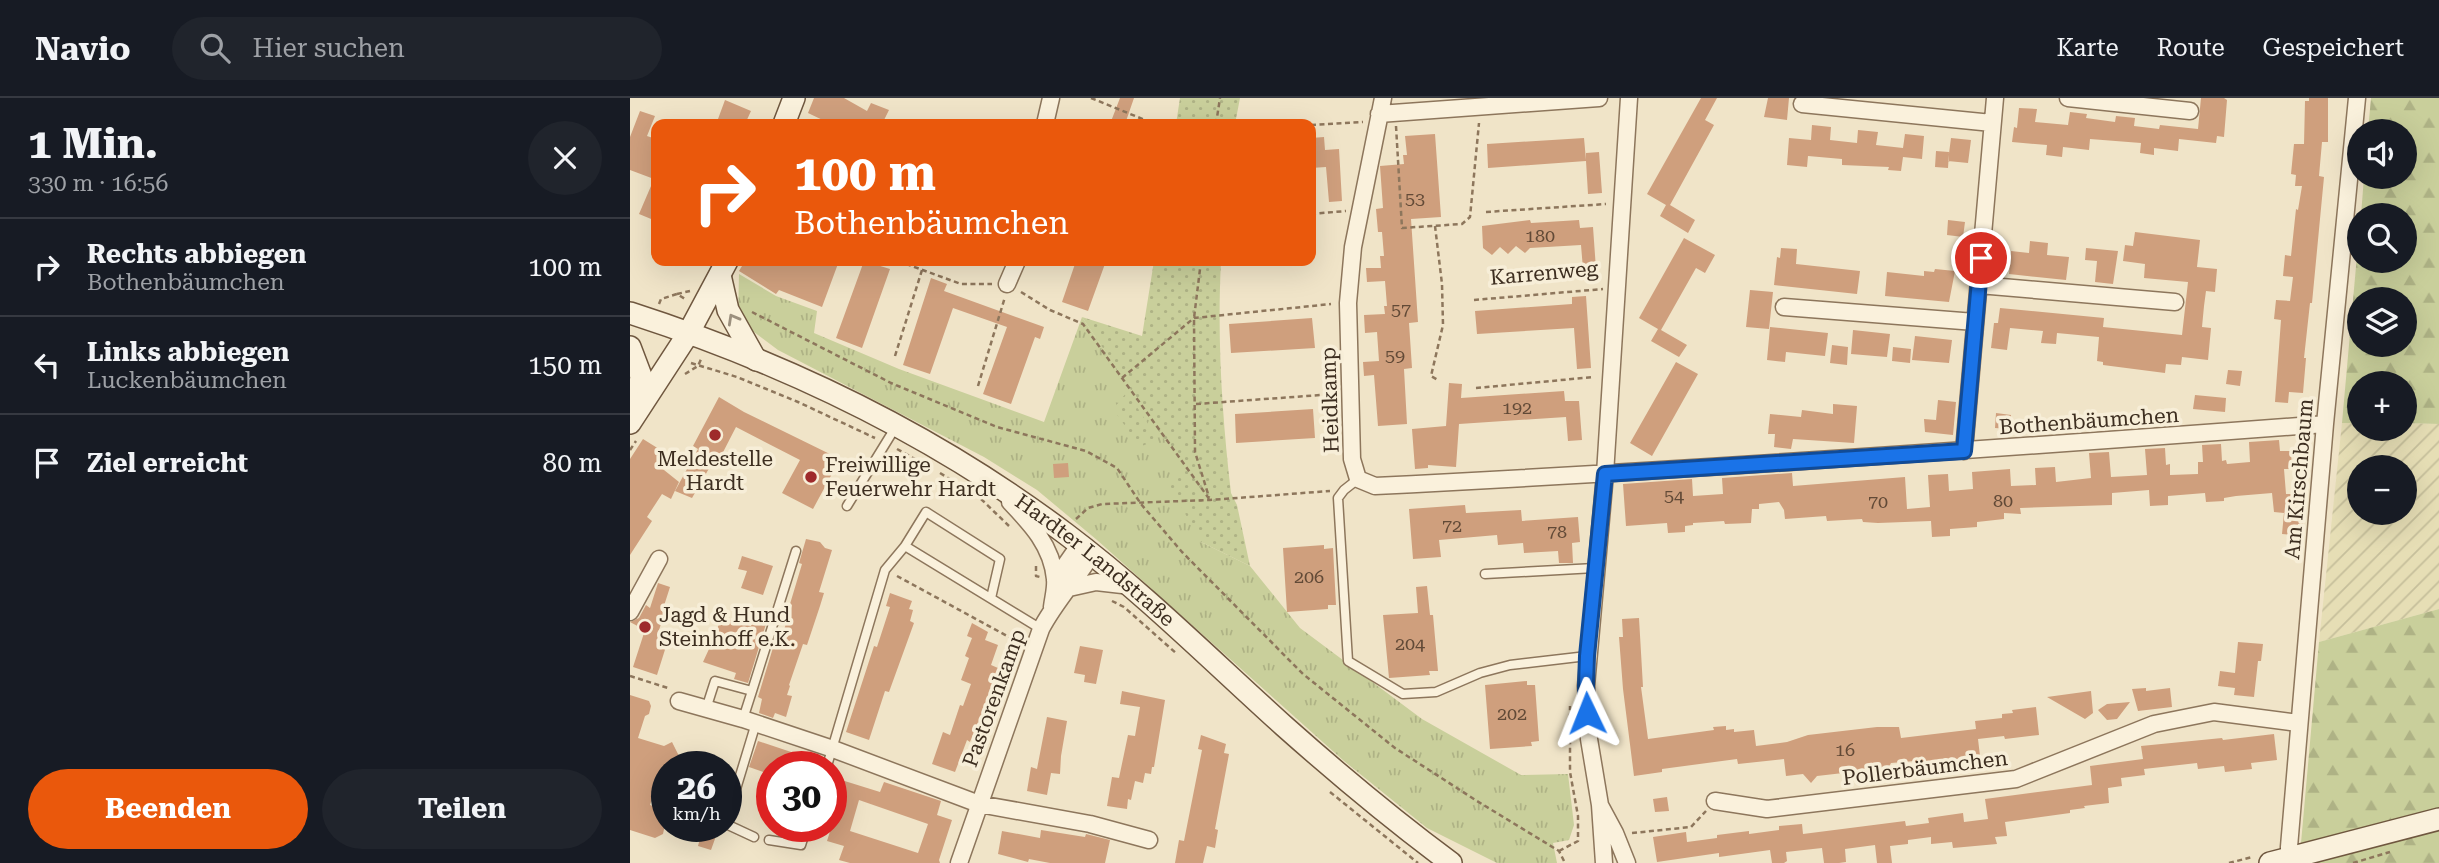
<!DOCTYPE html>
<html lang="de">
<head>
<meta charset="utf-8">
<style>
	:root { --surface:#171b24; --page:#20242c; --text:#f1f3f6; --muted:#9ea1a6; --line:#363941; --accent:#ea580c }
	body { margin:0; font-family:"Roboto Serif",serif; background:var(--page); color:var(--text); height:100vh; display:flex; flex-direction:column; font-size:26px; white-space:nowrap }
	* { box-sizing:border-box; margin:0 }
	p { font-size:23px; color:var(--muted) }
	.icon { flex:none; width:38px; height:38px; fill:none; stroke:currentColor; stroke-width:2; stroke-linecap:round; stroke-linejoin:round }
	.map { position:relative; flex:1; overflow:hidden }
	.sheet { display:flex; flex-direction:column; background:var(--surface); width:630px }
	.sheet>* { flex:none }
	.top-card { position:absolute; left:21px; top:21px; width:665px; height:147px; border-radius:14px; box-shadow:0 7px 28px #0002; background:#ea580c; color:#fff; overflow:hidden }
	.fabs { position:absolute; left:1717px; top:21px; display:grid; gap:14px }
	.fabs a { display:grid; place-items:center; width:70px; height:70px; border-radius:50%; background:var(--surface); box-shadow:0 7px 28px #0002; font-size:35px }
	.speed { position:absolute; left:21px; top:653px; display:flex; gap:14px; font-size:35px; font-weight:700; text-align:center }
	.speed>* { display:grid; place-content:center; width:91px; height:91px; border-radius:50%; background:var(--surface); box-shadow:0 7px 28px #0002; line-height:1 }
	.speed small { font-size:18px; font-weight:400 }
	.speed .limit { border:10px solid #d22; background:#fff; color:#111 }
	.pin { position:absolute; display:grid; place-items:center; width:60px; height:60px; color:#fff; margin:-30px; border:4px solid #fff; border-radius:50%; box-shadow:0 2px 7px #0007 }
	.me { position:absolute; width:77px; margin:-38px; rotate:358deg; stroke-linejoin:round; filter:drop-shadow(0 0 5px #0008) }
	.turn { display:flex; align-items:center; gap:24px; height:147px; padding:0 28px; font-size:32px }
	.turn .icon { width:91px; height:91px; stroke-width:2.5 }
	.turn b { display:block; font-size:49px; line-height:60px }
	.round { display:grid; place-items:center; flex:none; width:74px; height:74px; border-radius:37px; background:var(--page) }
	.overview { display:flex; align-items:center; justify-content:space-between; height:119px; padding:0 28px }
	h1 { font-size:42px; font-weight:700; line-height:52px }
	.action { display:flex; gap:14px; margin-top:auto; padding:14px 28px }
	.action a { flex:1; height:80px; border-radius:42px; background:var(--accent); color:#fff; font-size:28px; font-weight:700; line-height:80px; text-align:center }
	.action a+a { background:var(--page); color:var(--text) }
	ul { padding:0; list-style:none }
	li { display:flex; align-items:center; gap:21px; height:98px; padding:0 28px; border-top:2px solid var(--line) }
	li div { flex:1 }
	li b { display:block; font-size:26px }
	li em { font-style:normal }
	header { display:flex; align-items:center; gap:42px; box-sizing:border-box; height:98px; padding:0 35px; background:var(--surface); border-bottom:2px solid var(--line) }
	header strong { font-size:33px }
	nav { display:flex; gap:38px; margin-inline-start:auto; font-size:24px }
	.search { width:490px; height:63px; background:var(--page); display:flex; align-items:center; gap:18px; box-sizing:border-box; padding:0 24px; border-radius:38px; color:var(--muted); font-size:26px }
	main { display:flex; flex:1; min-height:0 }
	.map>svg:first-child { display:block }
</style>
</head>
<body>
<header>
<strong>Navio</strong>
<div class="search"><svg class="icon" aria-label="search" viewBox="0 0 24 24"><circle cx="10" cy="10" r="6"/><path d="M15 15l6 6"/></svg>Hier suchen</div>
<nav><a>Karte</a><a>Route</a><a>Gespeichert</a></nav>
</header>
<main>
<section class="sheet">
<div class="overview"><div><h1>1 Min.</h1><p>330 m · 16:56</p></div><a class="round"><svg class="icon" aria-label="close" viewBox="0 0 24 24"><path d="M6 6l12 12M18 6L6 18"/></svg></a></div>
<ul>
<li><svg class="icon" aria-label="right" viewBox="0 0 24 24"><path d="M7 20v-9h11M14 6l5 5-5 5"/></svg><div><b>Rechts abbiegen</b><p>Bothenbäumchen</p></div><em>100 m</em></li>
<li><svg class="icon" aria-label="left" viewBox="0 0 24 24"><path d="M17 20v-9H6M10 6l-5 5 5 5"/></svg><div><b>Links abbiegen</b><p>Luckenbäumchen</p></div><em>150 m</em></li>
<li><svg class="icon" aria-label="arrive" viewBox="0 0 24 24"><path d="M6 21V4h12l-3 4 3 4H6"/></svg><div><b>Ziel erreicht</b></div><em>80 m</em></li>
</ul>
<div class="action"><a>Beenden</a><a>Teilen</a></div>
</section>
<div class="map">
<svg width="1809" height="765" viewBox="0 0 1809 765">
	<defs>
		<pattern id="farmland-furrows" width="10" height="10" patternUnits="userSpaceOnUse" patternTransform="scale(1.75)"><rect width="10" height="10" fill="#e6deb5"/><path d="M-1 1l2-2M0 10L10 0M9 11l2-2" fill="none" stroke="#c6bf9b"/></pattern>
		<pattern id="grass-tufts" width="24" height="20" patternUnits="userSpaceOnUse" patternTransform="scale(1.75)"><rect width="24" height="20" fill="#c9cf9b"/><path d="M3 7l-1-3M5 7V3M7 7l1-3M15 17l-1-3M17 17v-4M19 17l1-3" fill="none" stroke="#aeb285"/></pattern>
		<pattern id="forest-firs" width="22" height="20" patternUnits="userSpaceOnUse" patternTransform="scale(1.75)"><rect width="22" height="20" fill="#c9cf9b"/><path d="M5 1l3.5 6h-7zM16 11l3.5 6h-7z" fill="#aeb285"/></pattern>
		<pattern id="park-dots" width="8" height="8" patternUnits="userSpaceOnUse" patternTransform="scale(1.75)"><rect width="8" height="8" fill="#c9cf9b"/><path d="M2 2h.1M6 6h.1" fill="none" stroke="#aeb285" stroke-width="1.8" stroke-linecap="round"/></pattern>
	</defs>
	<rect width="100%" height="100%" fill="#f0e4c8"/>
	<path fill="url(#farmland-furrows)" fill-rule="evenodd" d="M1712,325H1729V331H1774L1775,325L1809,326V511L1689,544ZM1729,369H1774V415H1729Z"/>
	<path fill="url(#grass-tufts)" d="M109,176L146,198L187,213L184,235L269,271L414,324L452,219L555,371L571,444L620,468L670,530L792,621L891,677L938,676L944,727L939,742L923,745L927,765H867L797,730L714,663L467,442L407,392L354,359L148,252L108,222Z"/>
	<path fill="url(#forest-firs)" fill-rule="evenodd" d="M1741,0H1809V326L1775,325L1774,285H1729V325H1712L1729,135V163H1774V117H1731L1734,79H1774V33H1738ZM1729,201H1774V247H1729Z
		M1809,511V765H1675L1671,745L1689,544Z"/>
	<path fill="url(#park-dots)" d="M550,0H610L605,26H546Z
		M524,163H591C587,241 592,317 601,395L607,407L620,468L571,444L538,385L554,371L452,219L512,238Z
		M497,294L528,341L510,349L483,311Z"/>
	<path fill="#cf9f7d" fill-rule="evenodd" d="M184,0H214L237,13L241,5L259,12L254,22L262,26H201L178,15Z
		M490,0H504L495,26H480Z
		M1071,0H1087L1075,22L1084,27L1040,107L1065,122L1058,135L1030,118L1036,107L1017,96Z
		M1138,0H1159L1157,22L1134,19Z
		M1571,0H1594L1597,2L1594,39L1587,38L1586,45L1549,41L1548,53L1524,50V57L1510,55L1511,45L1460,41L1459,52L1433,49L1432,59L1416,57L1417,47L1382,44L1384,29L1387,30L1389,10L1407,11L1405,24L1438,27L1440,14L1457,16L1456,20L1485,24L1486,18L1505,20L1504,28L1529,31L1530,27L1568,31Z
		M1679,0H1698V44H1692L1689,78L1694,79L1682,205H1680L1674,260H1676L1673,295L1659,294L1658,305L1645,304L1651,222L1644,221L1646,202L1660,203L1663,179L1653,178L1655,157L1661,158L1666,111L1668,112L1672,88H1665L1666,77L1661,76L1664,46H1674L1675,3H1679Z
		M95,2L121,13L115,26H101L88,21Z
		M10,13L25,18L17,38L26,41V123L9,116L24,81L0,72V39Z
		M1182,27L1201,29L1200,42L1227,45L1228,32L1248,34L1246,47L1273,50L1275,36L1294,38L1292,61L1273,59L1271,73L1258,72L1259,69L1212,67V61L1178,58L1177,69L1157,67L1159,40L1181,42Z
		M805,36L811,119L781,121L788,224L779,225L782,270L774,271L777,326L748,328L744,277L734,278L733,264L749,263L747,234L735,235L734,217L755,216L754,208H757L755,183L737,184L736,170H751L750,158H754L752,134H748L746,111L753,110L750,68L774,66L773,57H777L775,38Z
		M694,39L695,52L709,51L712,103L699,104L696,69L681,70V40Z
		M954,40L956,62V55L969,54L972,95L958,96L956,63L858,70L857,46Z
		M1321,40L1341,42L1338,65L1318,63Z
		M1306,53L1319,54L1318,70L1305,69Z
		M900,122L901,125L949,122L950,130L963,129L966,171H953L951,147L900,150L895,155L886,148L878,156L870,149L862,157L853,150L852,128Z
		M1318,122L1335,124L1333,139L1317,137Z
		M1505,134L1570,142L1567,169L1587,171L1585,194L1576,193L1574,208L1572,229L1581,230L1578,262L1552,259L1551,267L1536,266L1535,275L1473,267V264L1467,263L1469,239L1427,235L1426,246L1411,245L1413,233L1380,230L1377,252L1361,250L1364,225H1368L1370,210L1474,220L1473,229L1552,237L1558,184L1514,180L1515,166L1493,163L1495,147L1503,148Z
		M1054,140L1085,157L1075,175L1066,170L1031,232L1057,247L1049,259L1021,243L1028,231L1009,220Z
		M1400,143L1418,145L1417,157L1439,159L1436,182L1379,176L1381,153L1399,155Z
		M1151,150L1167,151L1166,166L1230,173L1227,196L1144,187L1147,159L1150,160Z
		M1456,150L1488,153L1483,186L1465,184L1467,163L1455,162Z
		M115,163H209L192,209L149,192L146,196L109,173Z
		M234,163L260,171L232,250L206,240Z
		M446,163H476L458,213L432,204Z
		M1305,171L1325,173L1319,204L1255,198L1257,174L1294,178V173L1304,174Z
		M301,180L317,186L314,193L414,229L410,241L405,239L381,306L353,296L377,229L323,210L300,276L273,267Z
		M1120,192L1143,194L1139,231L1116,229Z
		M956,198L961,270L947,271L944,230L847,236L845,213L942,206V199Z
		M682,220L685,250L601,255L599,226Z
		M1140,229L1198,235L1195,258L1156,254L1155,264L1137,262Z
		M1223,232L1260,236L1257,259L1221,256Z
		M1285,238L1322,242L1319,265L1282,262Z
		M1202,247L1218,249L1217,267L1200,265Z
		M1263,249L1281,251L1280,265L1262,263Z
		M1046,264L1068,276L1022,358L1000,345Z
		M1598,272L1612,273L1610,288L1596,286Z
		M819,285L832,286L831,300L934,293L935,303H949L952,342L938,343L936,319L829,326L826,369L798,367V370L785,371L782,331L816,328Z
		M1565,297L1596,300L1595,314L1563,311Z
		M89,299L114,314L210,361L183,411L152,395L170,362L106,329L89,362L85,360L62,400L45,393L68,351L63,348Z
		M1308,302L1326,304L1323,337L1295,334L1294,321L1306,322Z
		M1203,306L1227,308L1224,345L1163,341L1161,351L1144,349L1145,336H1138L1140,316L1171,319L1172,312L1203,316Z
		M683,311L685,340L606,345L605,316Z
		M1366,315L1381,317L1379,331L1365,330Z
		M13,341L37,356L29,368L49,384L41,401L32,396L17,419L22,423L0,457V361Z
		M1649,342L1650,353H1661L1662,371H1654L1656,396H1665L1663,415L1674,416L1672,438L1652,436L1654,415L1644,414L1642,395L1606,398L1594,400V403L1576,404L1575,395L1538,398V407L1520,408L1519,392L1482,395V407L1390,410L1391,416L1374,415V421L1347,424V429L1320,431V438L1302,439L1301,423L1248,425L1233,424L1232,421L1197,423L1196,418L1155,421L1154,412L1149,404L1129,406V411H1122L1121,425L1095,426L1094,423L1063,425V427L1055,428V434L1038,435L1037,425L996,428L993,386L1062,381L1063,398L1093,396L1092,380L1162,375L1163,388L1275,379L1277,411L1300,409L1298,377L1318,376L1319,393L1343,391L1342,374L1380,371L1381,388L1406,387L1405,370L1425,369L1426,384L1461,380L1459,355L1479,354L1481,379L1517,377L1515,351L1535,350L1536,367L1540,366V377L1568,376V364H1573L1572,347L1591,346L1592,363L1596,362L1597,366L1620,364L1619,344Z
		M438,365L439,379L424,380L423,366Z
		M835,407L836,415L891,412L892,423L948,419L950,444L942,445L943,465H929L928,453L894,455L893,445L868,447L867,437L809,442L811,459L783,461L779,411Z
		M176,441L190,444L195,450L202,452L189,494L194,495L190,508L177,547L173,546L159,587L160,588L157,597L162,598L156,619L145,615L143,620L129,615L132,601L128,599L149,530L154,532L162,507L160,506L172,466L169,465Z
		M694,447V451L703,450L706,507H698V511L657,514L653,450Z
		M112,458L143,468L133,497L111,490L117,473L108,471Z
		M28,485L40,489L32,514H35L28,535L39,539L27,577L3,569L15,532L0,524L9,520L16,507L20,510Z
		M797,488L800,517H803L808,573H799L800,577L759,580L753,517L788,515L786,489Z
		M260,495L282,503L279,511L283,512L280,523L284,525L259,594L255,593L239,642L216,634L244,548L247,549L260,509L256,508Z
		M91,519L121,528L123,522L136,526L118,585L104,581L106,575L73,564L85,538Z
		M1009,520L1013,589H1011L1018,641L1084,632L1083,629L1096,628V632L1104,631V634L1124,632L1126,648L1157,644L1178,637L1247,629H1269L1271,640L1346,631L1345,623L1372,620V616L1383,615L1382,612L1406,609L1409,637L1375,641L1374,638L1348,641L1350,658L1286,667L1285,663L1261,665L1256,675L1248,671L1187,678L1181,685L1173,676L1156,678L1154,661L1108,666L1107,661L1032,671V674L1004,678L993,591L989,539H993L992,521Z
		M342,525L358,534L355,542L368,547L361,567L368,570L358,600L363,601L352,633L345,631L340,644L337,642L325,674L302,666L313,634L320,637L330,607L333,608L341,586L331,582L339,560L335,558L342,540L337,538Z
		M1608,544L1633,546L1631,563H1628L1624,599L1604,597L1605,590L1588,588L1590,573L1605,575Z
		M450,548L473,552L466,586L454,584L455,577L444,575Z
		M897,583V587H905L909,643L901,644L902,648L860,651L855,587Z
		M1516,590V593L1540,590L1542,609L1508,613L1502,591Z
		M492,593L535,602L524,669H522L521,676L515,675L513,685L505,683L501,702L498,701L497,711L477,708L482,679L489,680L498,637L505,638L510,609L490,606Z
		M1461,593L1463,615L1455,621L1417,599Z
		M0,597L19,603L21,608L19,616L15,618L8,640L34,648L42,644L49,658L42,661L45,668H37V673L30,677L20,707L34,712L37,717L33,736L25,740L0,732Z
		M1500,604L1487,621L1477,622L1468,612L1477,606Z
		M417,619L437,623L431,658L430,676L421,675L417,697L397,693L401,669L407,671Z
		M1644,636L1647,662L1621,665L1622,671L1595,674L1594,668L1568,671L1567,665L1514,671L1515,677L1491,680L1492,688L1478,690L1479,705L1454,708L1455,710L1440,712V715L1375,724L1377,738L1365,739L1367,746L1323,750L1322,744L1301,746V739L1278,742V746L1260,748L1262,765H1247L1245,747L1215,751L1216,764L1209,765H1194L1192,750L1156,754L1157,763L1154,765H1142L1140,752L1089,759V755L1027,764L1023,739L1056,734L1057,744L1087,740V737L1119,733V736L1149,732V728L1172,726L1173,736L1275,723L1276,728L1299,725L1298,720L1333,715L1334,724L1358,721L1355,701L1462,687L1460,668L1513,661L1511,648L1592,640L1593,642Z
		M571,637L596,646L594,655L599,656L585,731L588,732L585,750L577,748L573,765H545L549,742L554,743L572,652L568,651Z
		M128,643L191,664V668H142V677L119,669Z
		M205,680L250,694L254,684L311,703L307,717L322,722L309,762L310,765H220L209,762L214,748L197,743L208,708L201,706V691ZM229,702L298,726L288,755L220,733Z
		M1037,699L1039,713L1025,714L1023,701Z
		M411,732L455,739L456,736L480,742L475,765H420L399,761L398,764L368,756L372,733L410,740Z
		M72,733L86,738L81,752L68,748Z"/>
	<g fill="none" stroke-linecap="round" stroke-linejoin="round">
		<g stroke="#8d765c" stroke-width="11">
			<path id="lane" d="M728,381L714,392L708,400L718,563L773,596L806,594L850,575L880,567L957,558
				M217,408L265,330
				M855,476L965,470
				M361,500L370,461L296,414L275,448L411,531
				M122,593L166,453
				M76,611L85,583L122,593L113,621
				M197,668L255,472L275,448
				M96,724L126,625
				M96,726L124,739
				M139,742L171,747L177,728"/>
		</g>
		<g stroke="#8d765c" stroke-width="19">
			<path id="street" d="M753,0L723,149L718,205L722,361L728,381L745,388C1062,372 1379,350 1695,326
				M1438,0L1560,13
				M1172,6L1362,25
				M749,16L969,0
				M415,26L421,0
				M377,186L387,163
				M1349,187L1545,204
				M1154,209L1345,224
				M1334,353L1365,0
				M380,404C401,426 422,448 425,481C426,490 423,500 422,509
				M425,482L450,446
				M439,490L466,484L501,488
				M0,514L29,461
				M49,603L113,621L203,651L349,706L460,726L519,742
				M1085,703L1137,711L1386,681L1524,626L1584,614L1668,625
				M971,709L985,735L997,765
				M329,765L411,531C425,504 446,482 462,456
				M974,765L970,707L959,641L956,588L975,376L999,0
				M1662,765L1659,760V749L1695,326L1727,0"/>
		</g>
		<g stroke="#6f573f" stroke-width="24">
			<g id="secondary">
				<path d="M154,26L164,0"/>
				<path d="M90,177L98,212L126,262"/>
				<path id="s1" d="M0,215C155,265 306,338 436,436C513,494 582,563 654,628C708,676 763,722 821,765"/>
				<path d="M0,249L11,278L7,309"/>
				<path d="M0,325L58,236L97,163"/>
				<path d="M1640,765L1809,721"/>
			</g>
		</g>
		<path stroke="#8d765c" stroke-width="2.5" stroke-dasharray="5 3.5" stroke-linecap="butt" d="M461,0L515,22L534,26
			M586,26L590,0
			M681,27L733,24
			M766,28L772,130L832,126L840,119L849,25
			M856,114L976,106
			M681,116L716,113
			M805,128L812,186L813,227L801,278L808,282
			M268,163L331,186H362
			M571,163L564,220L565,354L579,399
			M391,194L420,212L453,226L580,402
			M47,196L60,193
			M844,202L973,191
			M29,206L31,201L47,196L55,201
			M122,214L261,285L367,329L456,353L487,370L511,406L552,454L673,576L765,650L847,703L929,753L935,765
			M265,258L292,172
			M61,265L107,279L168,304L245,340
			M55,276L68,268L72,259
			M492,280L564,220L701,206
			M348,288L375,199
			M846,290L964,279
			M566,306L705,296
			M267,351L292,365
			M0,352L6,343
			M310,375L334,390
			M351,401L379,428
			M446,421L458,410L472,406L580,402L700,393
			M406,468V478L410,479
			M267,478L390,545
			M482,503L494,509L547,556
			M0,578L38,590
			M700,694L788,765
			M1002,735L1061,729L1076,713
			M929,753L948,743V718L940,674V608
			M1599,765L1622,759
			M1723,765L1760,754"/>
		<use href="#lane" stroke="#faf1dc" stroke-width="8"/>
		<use href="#street" stroke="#faf1dc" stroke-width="16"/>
		<use href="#secondary" stroke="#faf1dc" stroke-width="21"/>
	</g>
	<defs><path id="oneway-chevron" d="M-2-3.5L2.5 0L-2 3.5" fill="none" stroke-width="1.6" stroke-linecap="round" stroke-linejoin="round" transform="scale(1.75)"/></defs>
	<use stroke="#9c907e" href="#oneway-chevron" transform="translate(103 221) rotate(-119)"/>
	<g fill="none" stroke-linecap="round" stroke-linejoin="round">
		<g stroke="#114b97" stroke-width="18">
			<path id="route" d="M957,615L956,588L957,558L975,376L1334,353L1351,160"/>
		</g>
		<use href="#route" stroke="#1a73e8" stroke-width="12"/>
	</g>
	<g fill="#9e2a2b" stroke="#f7eed8" stroke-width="2.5">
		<circle cx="85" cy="337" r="7"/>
		<circle cx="181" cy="379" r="7"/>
		<circle cx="15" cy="529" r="7"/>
	</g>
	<g text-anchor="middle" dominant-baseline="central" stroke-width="7" stroke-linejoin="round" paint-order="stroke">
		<g font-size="18" fill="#624a37">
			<text x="785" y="100">53</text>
			<text x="910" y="137">180</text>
			<text x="771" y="211">57</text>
			<text x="765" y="257">59</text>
			<text x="887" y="309">192</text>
			<text x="1044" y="397">54</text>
			<text x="1373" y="402">80</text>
			<text x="1248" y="403">70</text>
			<text x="822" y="427">72</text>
			<text x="927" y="433">78</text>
			<text x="679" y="478">206</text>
			<text x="780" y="545">204</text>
			<text x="882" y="615">202</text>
			<text x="1215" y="651">16</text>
		</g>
		<g font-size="21" fill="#3d2e20" stroke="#f7eed8">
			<text transform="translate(914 175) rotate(-5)">Karrenweg</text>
			<text transform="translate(700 302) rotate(-92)">Heidkamp</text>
			<text transform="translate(1459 323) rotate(-4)">Bothenbäumchen</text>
			<text transform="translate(1669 381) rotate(-85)">Am Kirschbaum</text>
			<text stroke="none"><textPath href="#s1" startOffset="530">Hardter Landstraße</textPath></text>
			<text transform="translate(364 600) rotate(-70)">Pastorenkamp</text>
			<text transform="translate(1295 670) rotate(-7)">Pollerbäumchen</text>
		</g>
		<g font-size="21" fill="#3d2e20" stroke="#f7eed8" text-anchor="start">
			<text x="85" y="361" text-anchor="middle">Meldestelle<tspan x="85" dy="24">Hardt</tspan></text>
			<text x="195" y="367">Freiwillige<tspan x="195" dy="24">Feuerwehr Hardt</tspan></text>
			<text x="29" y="517">Jagd &amp; Hund<tspan x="29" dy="24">Steinhoff e.K.</tspan></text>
		</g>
	</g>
</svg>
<div class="fabs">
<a><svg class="icon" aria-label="sound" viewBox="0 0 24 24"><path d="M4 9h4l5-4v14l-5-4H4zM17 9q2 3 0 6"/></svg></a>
<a><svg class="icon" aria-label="search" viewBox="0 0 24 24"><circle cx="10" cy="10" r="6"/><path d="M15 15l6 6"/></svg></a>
<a><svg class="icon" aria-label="layers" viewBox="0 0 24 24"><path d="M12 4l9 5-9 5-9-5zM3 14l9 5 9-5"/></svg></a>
<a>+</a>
<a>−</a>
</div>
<div class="speed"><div>26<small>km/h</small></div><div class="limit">30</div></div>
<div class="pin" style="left:1351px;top:160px;background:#d93025"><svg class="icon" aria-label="arrive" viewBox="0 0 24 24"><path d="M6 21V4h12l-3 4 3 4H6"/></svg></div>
<svg class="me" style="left:957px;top:615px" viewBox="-20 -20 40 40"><path d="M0-17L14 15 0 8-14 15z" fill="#1a73e8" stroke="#fff" stroke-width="4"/></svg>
<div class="top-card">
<div class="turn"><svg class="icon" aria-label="right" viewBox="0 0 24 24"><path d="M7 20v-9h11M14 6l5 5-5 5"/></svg><div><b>100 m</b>Bothenbäumchen</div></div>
</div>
</div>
</main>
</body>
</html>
